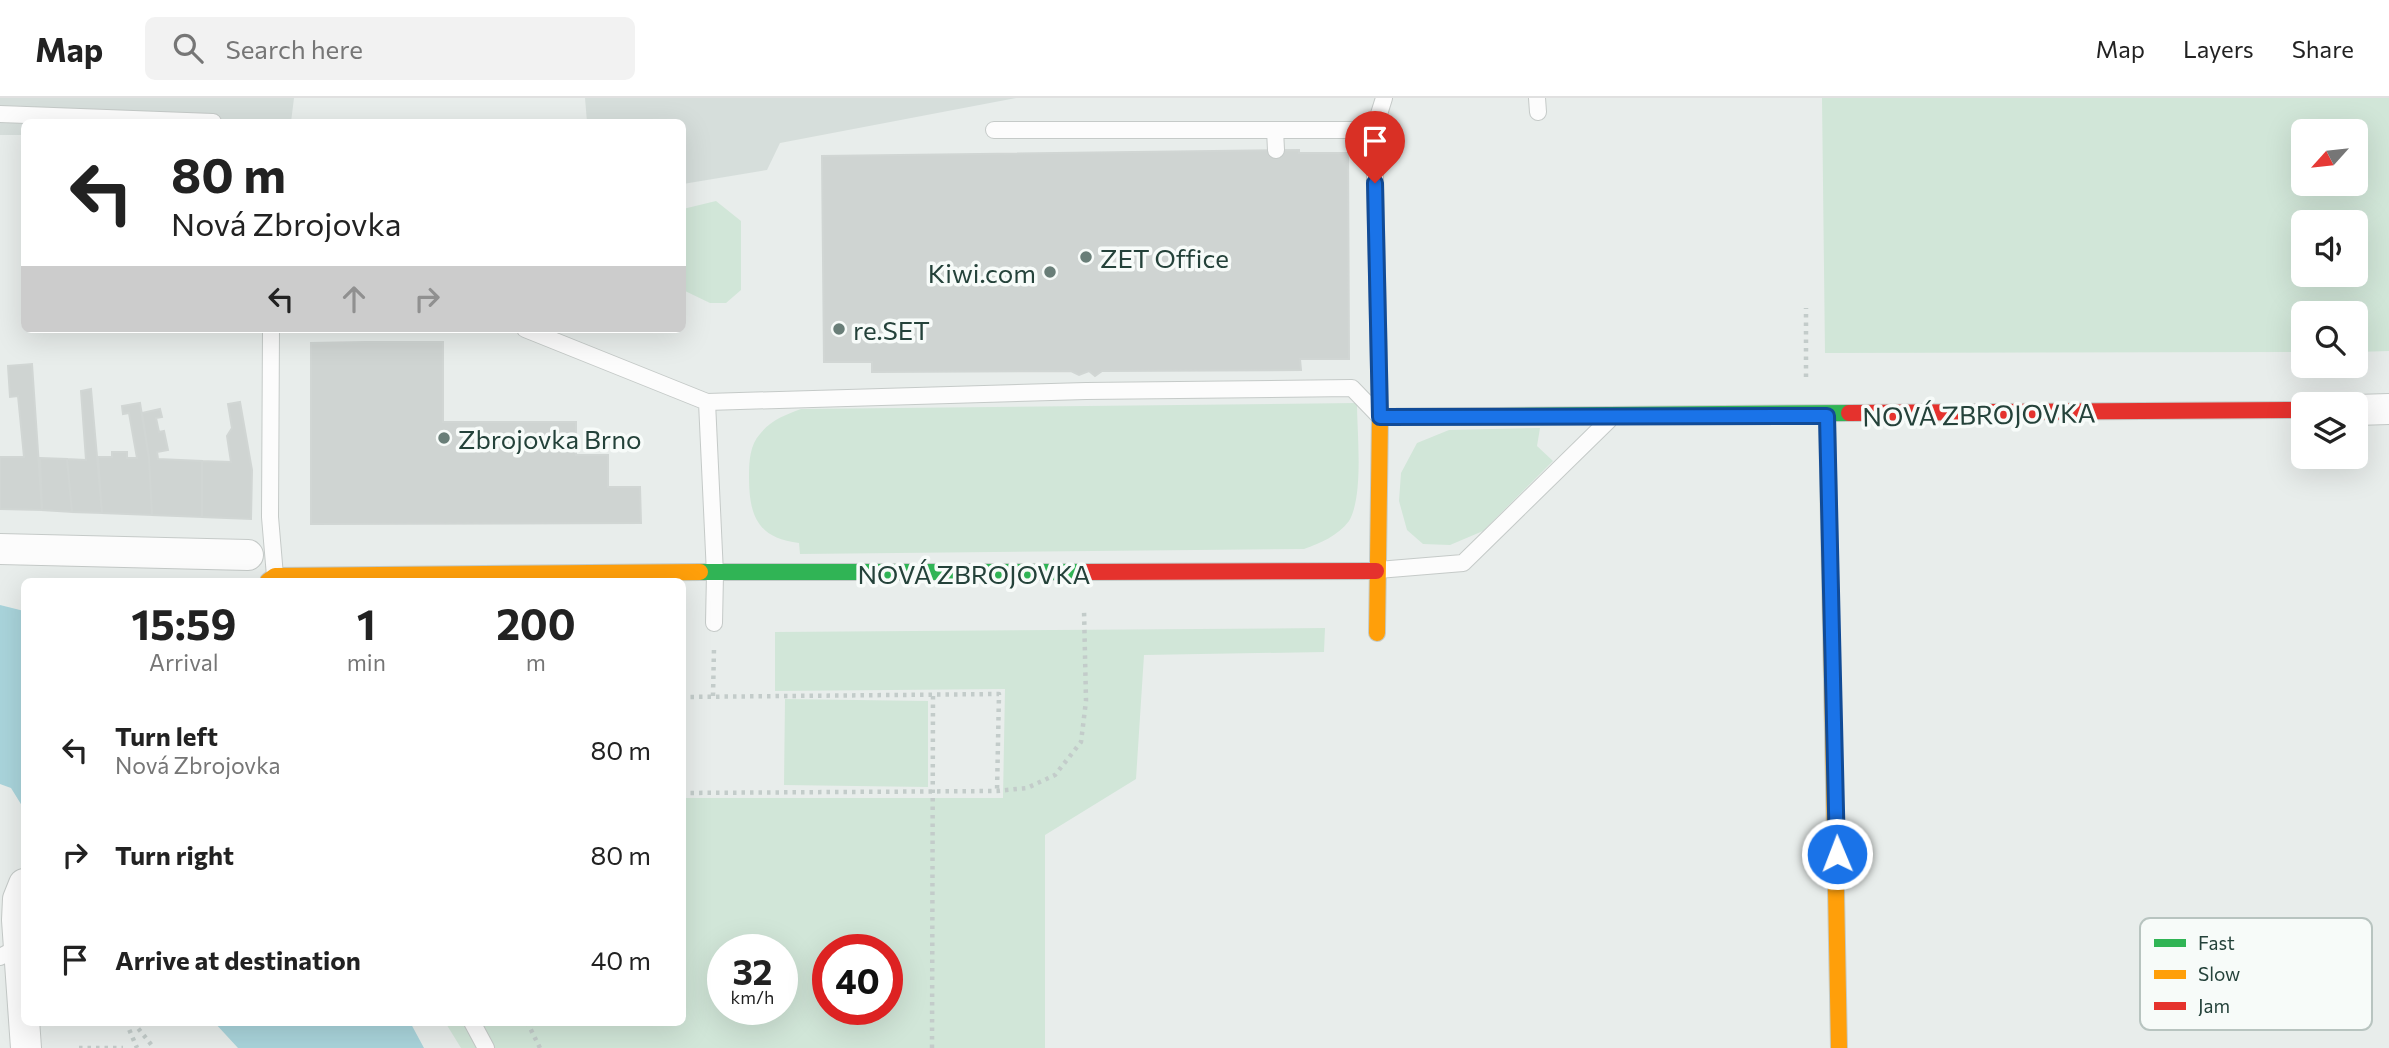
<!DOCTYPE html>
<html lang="en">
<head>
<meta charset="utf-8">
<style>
	:root { --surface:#fff; --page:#f2f2f2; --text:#222; --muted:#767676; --line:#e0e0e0 }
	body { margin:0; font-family:Commissioner,sans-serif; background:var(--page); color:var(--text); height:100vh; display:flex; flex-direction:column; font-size:26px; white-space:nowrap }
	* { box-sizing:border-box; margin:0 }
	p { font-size:23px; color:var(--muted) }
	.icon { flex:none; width:38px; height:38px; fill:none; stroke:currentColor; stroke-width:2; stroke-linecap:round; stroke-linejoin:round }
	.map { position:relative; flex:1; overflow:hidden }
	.drawer { position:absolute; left:21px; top:480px; width:665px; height:448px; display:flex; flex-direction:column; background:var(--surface); border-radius:10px; box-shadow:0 7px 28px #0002 }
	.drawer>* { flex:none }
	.hud { position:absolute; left:21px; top:21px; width:665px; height:214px; border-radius:10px; box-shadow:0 7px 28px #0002; background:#fff; color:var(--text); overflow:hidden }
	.needle { width:46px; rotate:243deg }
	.fabs { position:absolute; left:2291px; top:21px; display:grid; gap:14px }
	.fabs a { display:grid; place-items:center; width:77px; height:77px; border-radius:10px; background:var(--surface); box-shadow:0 7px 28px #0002; font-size:35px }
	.speed { position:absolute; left:707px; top:836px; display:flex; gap:14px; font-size:35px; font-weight:700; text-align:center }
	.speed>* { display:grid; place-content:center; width:91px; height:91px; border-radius:50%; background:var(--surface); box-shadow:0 7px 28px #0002; line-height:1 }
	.speed small { font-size:18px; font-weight:400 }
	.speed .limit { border:10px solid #d22; background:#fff; color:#111 }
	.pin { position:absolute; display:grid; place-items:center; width:60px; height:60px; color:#fff; margin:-72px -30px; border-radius:50% 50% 50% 0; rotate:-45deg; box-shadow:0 0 7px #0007 }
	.pin .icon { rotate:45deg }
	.me { position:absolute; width:77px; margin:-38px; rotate:359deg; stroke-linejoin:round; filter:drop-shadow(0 0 5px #0008) }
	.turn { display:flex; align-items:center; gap:24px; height:147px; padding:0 35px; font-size:32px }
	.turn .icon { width:91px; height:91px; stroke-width:2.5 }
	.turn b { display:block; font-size:49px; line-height:60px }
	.lanes { display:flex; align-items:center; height:66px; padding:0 35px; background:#0003; justify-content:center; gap:35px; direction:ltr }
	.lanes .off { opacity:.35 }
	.eta { display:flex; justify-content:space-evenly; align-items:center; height:119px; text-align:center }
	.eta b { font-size:42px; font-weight:700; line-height:49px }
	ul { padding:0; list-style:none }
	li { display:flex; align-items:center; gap:21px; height:105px; padding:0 35px }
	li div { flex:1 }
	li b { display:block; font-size:26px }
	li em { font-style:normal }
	header { display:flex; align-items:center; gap:42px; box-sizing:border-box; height:98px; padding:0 35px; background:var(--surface); border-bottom:2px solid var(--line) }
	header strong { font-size:33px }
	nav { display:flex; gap:38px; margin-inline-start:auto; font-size:24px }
	.search { width:490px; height:63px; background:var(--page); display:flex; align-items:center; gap:18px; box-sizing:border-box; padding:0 24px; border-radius:10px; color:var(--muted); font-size:26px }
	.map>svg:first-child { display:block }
</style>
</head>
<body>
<header>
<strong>Map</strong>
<div class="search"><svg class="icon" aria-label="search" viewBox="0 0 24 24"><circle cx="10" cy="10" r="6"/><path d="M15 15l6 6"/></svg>Search here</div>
<nav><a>Map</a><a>Layers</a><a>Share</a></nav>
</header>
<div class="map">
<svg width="2389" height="950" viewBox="0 0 2389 950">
	<rect width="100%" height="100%" fill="#e8edeb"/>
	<path fill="#d6dedb" d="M0,0H294L291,24H24V37H0Z
		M585,0H1016L780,45L767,72L683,86L682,24H587Z"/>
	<path fill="#d1e6d8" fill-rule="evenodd" d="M1822,0H2389V253L2356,254V215H2303V254L1825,255ZM2356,33V86H2303V33ZM2356,124V177H2303V124Z
		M716,103L741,123V192L726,205H710L683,192V111Z
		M1357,305C1357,335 1364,398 1349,423C1338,438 1320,445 1304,451L800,456L799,445C756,440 749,416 749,377C749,363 750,347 760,336C771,322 785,317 801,311Z
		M1540,330L1537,348L1553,363L1483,433L1450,447L1423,446L1407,432L1399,403L1401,375L1417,345L1449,332Z
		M1325,530L1324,554L1144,557L1136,681L1045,737V950H461L445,924H682L683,700H1003L1005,591L775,593V534ZM723,852H782V912H723ZM828,852H887V912H828Z
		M785,601L928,603V689L784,687Z"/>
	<path fill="#a9d4db" d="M0,507L24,513V711L11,690L0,686Z
		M214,924H410L424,950H238Z"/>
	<path fill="#cfd4d2" stroke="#d1d6d4" stroke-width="2" d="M1299,52V55H1348L1349,261H1300L1301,272L1102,273L1095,278L1089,273L1079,277L1071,273L872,274V264H824L822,58Z
		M365,244H443V324H576V357H608V389H640L641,425L311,426V245Z
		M32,266L42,412L0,411V359H24L18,298L10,299L8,268Z
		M91,291L102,415L72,414L67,361L86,362L81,293Z
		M240,304L252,372L251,421L202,419V363L231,364L227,338L232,330L228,306Z
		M140,305L149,360L152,417L102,415L98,359H112V354H127V360H137L129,315L123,316L122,308Z
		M160,311L162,319L156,320L159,334L164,333L168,352L157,354L158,361L202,363V419L152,417L149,360L142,315Z
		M40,360L67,361L72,414L42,412Z"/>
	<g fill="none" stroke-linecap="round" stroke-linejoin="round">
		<g stroke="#c5cac8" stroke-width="18">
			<path id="lane" d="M1537,0L1538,14
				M0,16L213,24
				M994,32H1275
				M1374,32L1384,0
				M1276,52L1275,32H1374L1380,319
				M271,231L270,419L275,478
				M525,231L707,304L715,476L714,525
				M707,304L1086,293L1352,290L1380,319
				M1378,472L1463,465L1609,322
				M0,859L19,849
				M472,924L486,950"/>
		</g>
		<g stroke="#c5cac8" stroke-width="32">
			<path id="street" d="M2356,312L2389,311
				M0,451L248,457
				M24,786L18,801L17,822L26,950"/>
		</g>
		<g stroke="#c3cbc8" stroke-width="18">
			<path id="fast" d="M1497,318L1849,315
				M700,474H1083"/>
		</g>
		<g stroke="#c3cbc8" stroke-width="18">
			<path id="slow" d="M1827,318L1839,950
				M268,483L275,478L700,474
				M1377,535L1380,319L1497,318"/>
		</g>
		<g stroke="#c3cbc8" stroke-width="18">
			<path id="jam" d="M1849,315L2303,312
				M1083,474L1376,473"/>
		</g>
		<path stroke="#c3ccca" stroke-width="4.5" stroke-dasharray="3.5 5" stroke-linecap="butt" d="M1806,279V210
			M713,598L714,550
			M682,599L999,596L997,693
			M682,695L997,693L1027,690L1055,677L1081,644L1086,603L1084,511
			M126,924L137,950
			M133,924L154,950
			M527,924L540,950
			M79,950H123
			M932,950L933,597"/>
		<use href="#lane" stroke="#fcfcfc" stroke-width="16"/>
		<use href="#street" stroke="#fcfcfc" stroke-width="30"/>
		<use href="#fast" stroke="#30b455" stroke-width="16"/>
		<use href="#slow" stroke="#ff9f0a" stroke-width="16"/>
		<use href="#jam" stroke="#e5322d" stroke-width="16"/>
	</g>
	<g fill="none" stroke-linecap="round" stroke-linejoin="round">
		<g stroke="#114b97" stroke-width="18">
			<path id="route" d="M1375,85L1380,319L1827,318L1837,756"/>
		</g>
		<use href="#route" stroke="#1a73e8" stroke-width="12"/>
	</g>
	<g fill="#697e78" stroke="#f7fbf9" stroke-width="2.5">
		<circle cx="1086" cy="159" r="7"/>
		<circle cx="1050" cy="174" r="7"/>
		<circle cx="839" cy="231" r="7"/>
		<circle cx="444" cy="340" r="7"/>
	</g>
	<g text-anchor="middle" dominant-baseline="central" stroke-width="7" stroke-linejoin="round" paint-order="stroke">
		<g font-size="26" fill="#24423a" stroke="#f7fbf9" text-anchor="start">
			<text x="1100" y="159">ZET Office</text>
			<text x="1036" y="174" text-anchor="end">Kiwi.com</text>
			<text x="853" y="231">re.SET</text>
			<text x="458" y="340">Zbrojovka Brno</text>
		</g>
		<g font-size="26" fill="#24423a" stroke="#f7fbf9">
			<text transform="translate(1979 316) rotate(-1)">NOVÁ ZBROJOVKA</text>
			<text x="974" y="475">NOVÁ ZBROJOVKA</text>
		</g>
	</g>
	<rect x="2140" y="820" width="232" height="112" rx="10" fill="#f7fbf9" stroke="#b8c4c0" stroke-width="2"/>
	<rect x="2154" y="841" width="32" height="8" fill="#30b455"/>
	<rect x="2154" y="872" width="32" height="9" fill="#ff9f0a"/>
	<rect x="2154" y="904" width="32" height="8" fill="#e5322d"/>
	<g font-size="19" fill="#24423a">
		<text x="2198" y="852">Fast</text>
		<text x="2198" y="883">Slow</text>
		<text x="2198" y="915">Jam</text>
	</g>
</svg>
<div class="fabs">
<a><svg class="needle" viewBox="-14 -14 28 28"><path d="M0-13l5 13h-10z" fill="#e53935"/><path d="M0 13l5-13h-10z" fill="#767676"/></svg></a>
<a><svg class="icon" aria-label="sound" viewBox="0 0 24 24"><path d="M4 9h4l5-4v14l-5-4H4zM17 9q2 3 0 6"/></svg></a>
<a><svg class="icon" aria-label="search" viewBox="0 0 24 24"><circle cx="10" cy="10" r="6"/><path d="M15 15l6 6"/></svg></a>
<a><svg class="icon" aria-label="layers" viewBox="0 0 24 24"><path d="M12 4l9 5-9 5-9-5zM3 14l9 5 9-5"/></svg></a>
</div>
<div class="speed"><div>32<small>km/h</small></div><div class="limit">40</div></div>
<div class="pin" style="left:1375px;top:85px;background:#d93025"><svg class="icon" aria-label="arrive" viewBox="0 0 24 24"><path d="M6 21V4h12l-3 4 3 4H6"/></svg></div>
<svg class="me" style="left:1837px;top:756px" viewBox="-20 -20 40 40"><circle r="17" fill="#1a73e8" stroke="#fff" stroke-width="3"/><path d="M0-11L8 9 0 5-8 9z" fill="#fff"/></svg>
<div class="hud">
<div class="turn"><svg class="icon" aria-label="left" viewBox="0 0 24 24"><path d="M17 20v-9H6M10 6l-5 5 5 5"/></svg><div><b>80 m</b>Nová Zbrojovka</div></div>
<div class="lanes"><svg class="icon" aria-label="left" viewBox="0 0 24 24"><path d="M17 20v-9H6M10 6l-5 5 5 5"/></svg><svg class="icon off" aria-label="ahead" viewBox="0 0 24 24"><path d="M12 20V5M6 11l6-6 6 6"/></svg><svg class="icon off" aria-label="right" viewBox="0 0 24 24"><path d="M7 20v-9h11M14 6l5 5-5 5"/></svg></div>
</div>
<section class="drawer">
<div class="eta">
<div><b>15:59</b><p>Arrival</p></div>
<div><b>1</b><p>min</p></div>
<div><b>200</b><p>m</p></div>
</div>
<ul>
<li><svg class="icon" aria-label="left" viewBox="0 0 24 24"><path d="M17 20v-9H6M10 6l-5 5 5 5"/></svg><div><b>Turn left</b><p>Nová Zbrojovka</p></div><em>80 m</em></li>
<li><svg class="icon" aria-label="right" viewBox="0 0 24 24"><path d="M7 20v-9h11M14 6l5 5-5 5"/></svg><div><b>Turn right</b></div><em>80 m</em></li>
<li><svg class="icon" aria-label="arrive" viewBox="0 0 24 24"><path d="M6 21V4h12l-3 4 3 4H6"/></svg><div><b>Arrive at destination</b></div><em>40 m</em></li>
</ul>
</section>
</div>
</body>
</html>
